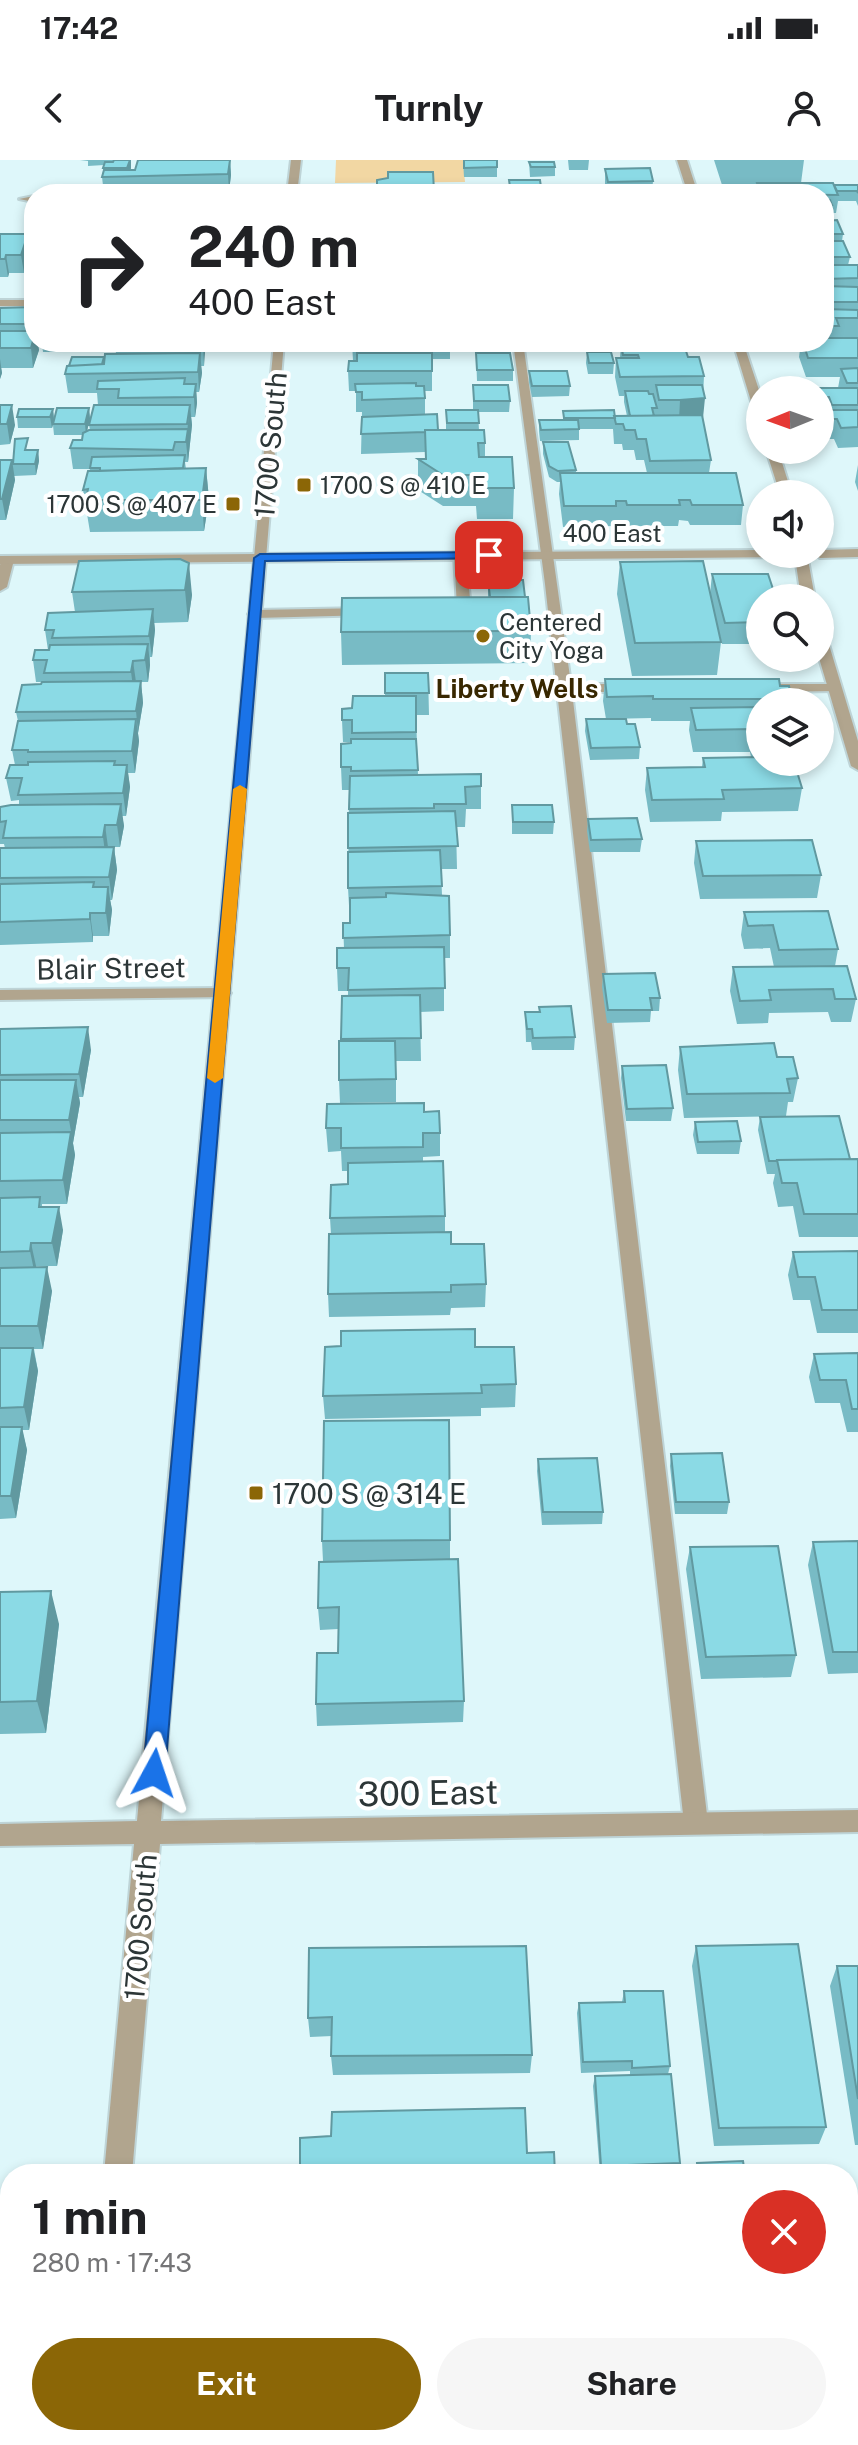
<!DOCTYPE html>
<html lang="en">
<head>
<meta charset="utf-8">
<style>
	:root { --surface:#fff; --page:#f6f6f6; --text:#202124; --muted:#757577; --accent:#8b6606 }
	body { margin:0; font-family:"Public Sans",sans-serif; background:var(--page); color:var(--text); height:100vh; display:flex; flex-direction:column; font-size:30px; white-space:nowrap }
	* { box-sizing:border-box; margin:0 }
	p { font-size:26px; color:var(--muted) }
	.icon { flex:none; width:44px; height:44px; fill:none; stroke:currentColor; stroke-width:2; stroke-linecap:round; stroke-linejoin:round }
	.map { position:relative; flex:1; overflow:hidden }
	.side { position:absolute; left:0px; top:2004px; width:858px; height:282px; display:flex; flex-direction:column; background:var(--surface); border-radius:32px 32px 0 0; box-shadow:0 4px 12px #0003 }
	.side>* { flex:none }
	.top-card { position:absolute; left:24px; top:24px; width:810px; height:168px; border-radius:32px; box-shadow:0 4px 12px #0003; background:#fff; color:var(--text); overflow:hidden }
	.needle { width:52px; rotate:269deg }
	.fabs { position:absolute; left:746px; top:216px; display:grid; gap:16px }
	.fabs a { display:grid; place-items:center; width:88px; height:88px; border-radius:50%; background:var(--surface); box-shadow:0 4px 12px #0003; font-size:40px }
	.pin { position:absolute; display:grid; place-items:center; width:68px; height:68px; color:#fff; margin:-34px; border-radius:16px; box-shadow:0 4px 12px #0006 }
	.me { position:absolute; width:88px; margin:-44px; rotate:5deg; stroke-linejoin:round; filter:drop-shadow(0 0 6px #0008) }
	.turn { display:flex; align-items:center; gap:28px; height:168px; padding:0 32px; font-size:36px }
	.turn .icon { width:104px; height:104px; stroke-width:2.5 }
	.turn b { display:block; font-size:56px; line-height:68px }
	.round { display:grid; place-items:center; flex:none; width:84px; height:84px; border-radius:42px; background:var(--page) }
	.headline { display:flex; align-items:center; justify-content:space-between; height:136px; padding:0 32px }
	h1 { font-size:48px; font-weight:700; line-height:60px }
	.primary-button { display:flex; gap:16px; margin-top:auto; padding:16px 32px }
	.primary-button a { flex:1; height:92px; border-radius:48px; background:var(--accent); color:#fff; font-size:32px; font-weight:700; line-height:92px; text-align:center }
	.primary-button a+a { background:var(--page); color:var(--text) }
	.status { display:flex; justify-content:space-between; align-items:center; height:56px; padding:0 40px; background:var(--surface); direction:ltr }
	.status svg { height:22px; fill:currentColor }
	header { display:flex; justify-content:space-between; align-items:center; height:104px; padding:0 32px; background:var(--surface); font-size:36px; font-weight:700 }
	.map>svg:first-child { display:block }
</style>
</head>
<body>
<div class="status"><b>17:42</b><svg viewBox="0 0 49 12"><path d="M0 12V9h3v3zM5 12V6h3v6zM10 12V3h3v9zM15 12V0h3v12zM26 1h20v11H26zM47 4h2v5h-2z"/></svg></div>
<header><svg class="icon" aria-label="back" viewBox="0 0 24 24"><path d="M15 5l-7 7 7 7"/></svg>Turnly<svg class="icon" aria-label="person" viewBox="0 0 24 24"><circle cx="12" cy="8" r="4"/><path d="M4 21q1-7 8-7t8 7"/></svg></header>
<div class="map">
<svg width="858" height="2285" viewBox="0 0 858 2285">
	<rect width="100%" height="100%" fill="#def7fa"/>
	<path fill="#f2d7a3" d="M336,0H463L465,22L335,23Z"/>
	<g fill="none" stroke-linecap="round" stroke-linejoin="round">
		<g stroke="#bed4d7" stroke-width="4">
			<path id="service" d="M725,28L728,33L692,34L687,31L692,28Z
				M34,36V42L19,39Z
				M513,182H523L571,524H630L637,528L630,532H572L708,1663L705,1671L696,1674L687,1671L684,1663L545,424Z
				M460,391L466,395L471,450L451,455L444,451L457,447L454,395Z
				M8,396L14,400L7,427L0,431V405L3,397Z
				M367,448L372,449V455L255,458L248,454L255,450Z
				M834,524L841,528L839,531L762,532L755,528L762,524Z"/>
		</g>
		<g stroke="#bed4d7" stroke-width="4">
			<path id="minor" d="M677,0H687L698,34H688Z
				M0,140H34V146H0Z
				M733,182H743L760,233V254L754,251Z
				M766,290H778L792,334H780Z
				M858,389V397L820,398L814,394H820V390Z
				M760,390V394H807L815,438H801L795,397L0,404V396Z
				M820,474L827,478L858,581V610L851,606L819,498Z
				M222,828L231,833L228,837L0,840V830Z"/>
		</g>
		<g stroke="#bed4d7" stroke-width="4">
			<path id="tertiary" d="M291,0H301L297,34H287Z
				M274,182H284L161,1661L858,1650V1672L160,1684L132,2014H104L134,1684L0,1686V1664L137,1661Z
				M79,2276H109V2285H79Z"/>
		</g>
		<use href="#service" fill="#b1a58e" fill-rule="evenodd"/>
		<use href="#minor" fill="#b1a58e" fill-rule="evenodd"/>
		<use href="#tertiary" fill="#b1a58e" fill-rule="evenodd"/>
	</g>
	<path fill="#78bbc5" d="M80,0H131V10L230,0L231,15L229,31L104,34L102,17L104,5L88,6V1Z
		M463,0L497,7V17H464Z
		M568,0H589L588,10H569Z
		M714,0H804L801,23L834,25H858V46L856,41H838L836,53H831L830,60L843,74L842,81L850,97L848,105H858V177L837,178H858V287L838,288L834,279H829L825,270L826,257H820L819,228H838L840,217H806L799,197L801,182H824V34H756L757,25H722Z
		M529,2L555,7V16L530,17Z
		M605,9L653,21L652,34H593L594,28H605Z
		M433,12L434,34H377V20Z
		M34,60V78H29L27,68Z
		M0,74L30,92L24,113H9L8,117H0Z
		M34,147V182H75L74,192H43L42,183H38L39,190L33,208H1L2,213L0,219V148Z
		M115,182H206L204,183V206H201L202,213L199,232H196L197,243L195,257H191L192,265L188,302H185L186,309L206,308L209,339L204,371L90,372L83,330L90,309H73L70,288L82,280L83,275H54L53,265L52,268H18L17,257L53,249L54,259L89,248L90,259L87,271L90,270L89,265L98,245L97,233H68L65,214L104,197V202L116,194Z
		M352,182H450V199H432V231H425V254L438,270H446V250H473V225L510,241L509,252H478L479,270L485,283V297L514,328L513,359H477L476,346H443L418,330V299H425V292L361,294L362,252H356V231H349L348,211L353,201Z
		M631,182H683L688,197L704,216L702,258L711,300L709,313L743,345L741,365H690L688,361L679,360L678,366H625V361H615V366L563,367L559,334L560,322H557L549,317L543,294V282L576,310V313H647L644,300H636L634,290H623L622,284H614L613,269H579V280L540,281L539,271V260H563V251L615,256H627L624,242V236H619L615,217L616,198H620L621,184L631,183Z
		M587,192L614,203L613,214H588L586,203Z
		M476,193L513,210V221H477Z
		M529,211L570,226L569,236L532,237L529,222Z
		M0,245L15,265L10,284L0,285Z
		M29,290H38L39,301L36,315L14,316L15,320L6,360H0V300H12Z
		M858,305V331L855,322Z
		M180,399L192,435L188,462L154,463L155,470L152,497H150V505L148,522H141L143,543L138,573L139,581L135,613H128L130,627L126,656H122L124,666L120,687H114L117,710L112,740H110L112,750L109,776H93V782L0,785V688H5L4,684H0V647L19,644V640L11,641L6,618L15,605L12,590L18,561L16,552L41,524L42,522H36L33,500L48,490L45,470L75,452L72,432Z
		M620,402L710,434L712,414L760,438V484H722L715,456L721,482L717,515L632,516L617,434Z
		M488,420L525,437L531,471L530,503L342,505L341,472L488,437Z
		M385,513H428L429,555H416L418,615L481,626V649H466L465,667H456L457,709H441L442,735L450,775V798H444V851L420,852L421,901H396V942L340,943L339,920L341,881L342,836H348V831H338L337,808L344,788L343,763H350L348,728L349,630H342L341,607L351,582H343L342,560L352,548L385,536Z
		M605,519L780,526L791,536L790,542H760V602L802,628L798,651L722,652L721,661L650,662L645,630L647,608L702,607L703,598L751,597L750,592H693L689,570L690,561H651V558L606,559L603,541Z
		M586,559L627,564L640,587L639,599L590,600L585,571Z
		M512,645L554,662L553,674H512Z
		M588,659L642,679L640,692H590L587,671Z
		M696,681L821,715L817,738L700,739L694,703Z
		M744,752L838,789L835,806L856,839L851,862H831L828,852L769,853L768,863L737,864L730,831L733,807H774L770,788L744,789L741,775Z
		M603,814L660,838L659,851H651L650,862L607,863L602,827Z
		M539,847L575,877L574,890H532L531,882H526L525,852H539Z
		M0,869L91,890L83,937H79L80,943L73,983L75,995L67,1044H42V1047L63,1070L57,1106H36L52,1131L43,1189H34L38,1211L29,1270H22L27,1290L16,1358L0,1359Z
		M680,887L798,918L793,942H788L786,956L684,958L678,910Z
		M622,906L673,948L671,961H626L621,918Z
		M424,952L440,973V996L423,997V1002L445,1056V1072L451,1084L486,1124L485,1147L451,1148L450,1155L329,1157L328,1134L331,1074L330,1058L348,1024V1011H342L341,991L328,992L326,968Z
		M760,957L850,999H858V1077H799L793,1046L778,1047L773,1023L775,1014H767L758,970Z
		M695,962L741,981L739,994H697L693,975Z
		M858,1091V1173H817L810,1140H793L788,1115L793,1092Z
		M475,1187L516,1224L515,1247L481,1248V1256L325,1259L323,1236Z
		M858,1193V1272H847L840,1243H815L809,1217L814,1194Z
		M671,1294L729,1342L727,1354H675L670,1306Z
		M538,1299L603,1352L602,1364L542,1365L537,1311Z
		M450,1380V1399L464,1541L463,1562L317,1566L316,1544L338,1493V1469L320,1470L318,1448L323,1401L322,1381Z
		M858,1381V1513L828,1514L808,1405L813,1382Z
		M690,1387L796,1495L791,1517L701,1519L686,1409Z
		M0,1432L59,1464L46,1573L0,1574Z
		M696,1786L826,1967L819,1984L714,1986L692,1806Z
		M309,1788L532,1895L530,1913L333,1915L331,1896L332,1876L310,1877L308,1858Z
		M837,1806H858V1985H855L830,1826Z
		M624,1831L670,1906L668,1914L680,2003L678,2013L600,2014L593,1926L595,1916L630,1915V1911L581,1913L577,1853L579,1843L622,1842Z"/>
	<path fill="#6199a0" d="M131,0V8L128,17L127,8Z
		M230,0L231,15L229,31L228,14Z
		M28,74L30,92L24,113L21,95Z
		M6,95L9,113L8,117L5,99Z
		M34,177V182H37L39,190L33,208L31,188Z
		M203,182H204L205,193L204,206Z
		M200,193L202,213L199,232L198,212Z
		M0,199L2,213L0,219Z
		M196,224L197,243L195,257L194,237Z
		M705,238L703,258L679,260L680,240Z
		M12,245L15,265L10,284L7,264Z
		M190,245L192,265L188,302L186,282Z
		M89,248L90,259L86,275L85,264Z
		M53,249L54,260L52,268L50,257Z
		M38,290L39,301L36,315L35,304Z
		M12,300L15,320L6,360L2,339Z
		M206,308L209,339L204,371L202,340Z
		M189,403L192,435L188,462L185,430Z
		M153,449L155,470L152,497L149,476Z
		M148,484L150,505L148,522L145,500Z
		M133,501L136,522L134,534L131,512Z
		M141,521L143,543L138,573L136,551Z
		M136,559L139,581L135,613L132,591Z
		M127,605L130,627L126,656L123,633Z
		M121,644L124,666L120,687L117,665Z
		M105,665L108,687L106,700L103,677Z
		M114,687L117,710L112,740L109,717Z
		M108,727L112,750L109,776L106,753Z
		M90,753L93,776V782L90,759Z
		M88,867L91,890L83,937L79,914Z
		M76,920L80,943L73,983L69,960Z
		M71,972L75,995L67,1044L63,1020Z
		M59,1047L63,1070L57,1106L52,1083Z
		M31,1083L36,1106L35,1115L30,1091Z
		M47,1107L52,1131L43,1189L38,1166Z
		M33,1188L38,1211L29,1270L24,1247Z
		M22,1267L27,1290L16,1358L11,1336Z
		M51,1431L59,1464L46,1573L37,1541Z"/>
	<path fill="#8bdae5" stroke="#6199a0" stroke-width="2" d="M114,0H130L127,8H103L105,2H113Z
		M138,0H230L228,14L102,17L104,10H135Z
		M464,0H497V7L464,8Z
		M529,2H554L555,7H531Z
		M650,8L653,21L608,22L605,9Z
		M388,12H433L434,31H377V20L388,18Z
		M509,20H540L542,34H511Z
		M757,23H833L838,35L761,34Z
		M834,25H858V33L857,31H837Z
		M644,27L645,34H595L594,28Z
		M163,28H217L215,33L227,32V34H150V32H162Z
		M824,40H830L832,45H824Z
		M30,60H34V68H27Z
		M837,60L843,74H824V61Z
		M0,74H28L21,95H6L5,99H0Z
		M824,81H843L850,97H824Z
		M824,105H858V118L824,119Z
		M824,126L858,127V142H824Z
		M34,147V164H0V148Z
		M824,149L858,150V158H836L839,166H824Z
		M0,171H34V177L31,188H0Z
		M824,178H858V198H808L803,182H824Z
		M116,182H203V186L115,188Z
		M352,182H420V184H352Z
		M655,182H683L688,197H699L704,216L620,217L616,198H639L638,195H623L621,184Z
		M587,192H611L614,203H589Z
		M200,193L198,212L65,214L67,206L104,204L105,194Z
		M357,193H432V211H348L349,201H357Z
		M476,193H510L513,210H477Z
		M72,197H104L102,204L69,206Z
		M858,208V223H847L841,209Z
		M529,211H567L570,226H532Z
		M185,218L184,224H196L194,237L118,238L119,229H97L98,221Z
		M416,223V226H424L425,238L362,240V232H356L355,224Z
		M473,225H508L510,241H474Z
		M656,225H702L705,238L680,240H659Z
		M819,228H858V245H832L829,237H822Z
		M625,231H648L649,234H653L657,248H652L654,256H630Z
		M0,245H12L7,264H0Z
		M94,245H190L187,264L89,265Z
		M57,248H89L85,264H53Z
		M19,249H53L50,257H17Z
		M446,250H478L479,263H447Z
		M614,250L615,258H564L563,251Z
		M828,250H858V267L841,268L837,259H832Z
		M437,254L438,270H425V272L361,274L362,257Z
		M702,255L711,300L650,301L646,279H637L635,270H625L623,264H616L614,256Z
		M539,260H578L579,269L541,270Z
		M188,269L186,282H175L173,290L70,288L73,280H82L83,273L89,270Z
		M425,270H484L485,283H478L479,297H512L514,328H477V315H443L418,299H426Z
		M28,278L25,290H38L35,304H13L15,279Z
		M543,282H568L576,310L558,311L549,306Z
		M185,295L183,308L100,311V308H90L92,297Z
		M0,300H12L2,339H0Z
		M206,308L202,340H86L88,329L83,330L88,311Z
		M560,313H736L743,345H692L690,340H679L680,345H627L626,341H616V346H564Z
		M180,399L189,403L185,430L72,432L79,401Z
		M703,401L721,482L635,483L620,402Z
		M712,414H768L776,438H760V462L725,463Z
		M488,420H523L525,437H490Z
		M528,437L531,471L341,472L342,438Z
		M153,449L149,476L52,478L54,470H45L48,453Z
		M148,484L145,500L133,501L131,512L44,513L47,500H33L35,490H49L50,485Z
		M385,513H428L429,533H385Z
		M605,519H779L780,526H789L791,536H781V539H653V536L607,537Z
		M141,521L136,551L16,552L22,525L41,524L42,522Z
		M353,536H416V572L352,573V560H342V549L352,548Z
		M760,547V587H758L753,569L696,570L691,548Z
		M136,559L132,591L28,592V590H12L18,561Z
		M586,559H626L627,564H635L640,587L591,588Z
		M351,579H416L418,610L351,611V607H341V584L351,583Z
		M760,597V602H794L802,628L722,630L724,639L652,640L647,608L705,607L703,598Z
		M115,601L114,605H127L123,633L18,635L22,618H6L10,605H28V602Z
		M481,614V626L465,627L466,644H434V648L349,649L350,616Z
		M121,644L117,665H105L103,677L3,678L6,661L0,662V647L11,645Z
		M512,645H552L554,662H513Z
		M455,651L458,686L348,688V653Z
		M637,658L642,679L591,680L588,659Z
		M812,680L821,715L703,716L696,681Z
		M114,687L109,717L0,718V688Z
		M440,690L442,726L348,728V692Z
		M94,722L93,727H108L106,753H90V759L0,762V724Z
		M386,733L449,736L450,775L343,778V763H350V738L386,737Z
		M828,751L838,789L779,790L773,765L748,766L744,752Z
		M444,787L445,828L348,830L349,808H337V788Z
		M847,806L856,839H835L833,829L769,830L771,840L740,841L733,807Z
		M655,813L660,838H650L652,850H608L603,814Z
		M420,835L421,878L341,879L342,836Z
		M571,846L575,877L533,878L532,869H527L525,852H540L539,847Z
		M88,867L79,914L0,915V869Z
		M339,881H395L396,919L339,920Z
		M774,883L777,897H793L798,918L787,919L790,933L687,934L680,887Z
		M666,905L673,948L627,949L622,906Z
		M0,920H76L69,960H0Z
		M424,943V952L439,951L440,973H423V987L341,988V968H326L327,944Z
		M839,956L850,999L777,1000V1001H769L760,957Z
		M737,961L741,981L698,982L695,962Z
		M71,972L63,1020L0,1021V973Z
		M858,999V1054H804L797,1023H782L777,1000Z
		M443,1001L445,1056L330,1058L331,1025L348,1024V1003Z
		M40,1037L39,1047H59L52,1083H31L30,1091L0,1092V1038Z
		M451,1072V1084H484L486,1124L451,1125V1132L328,1134L329,1074Z
		M858,1091V1150H822L815,1117H798L793,1092Z
		M47,1107L38,1166H0V1108Z
		M475,1169V1187H514L516,1224L481,1225L482,1233L323,1236L325,1187L341,1186V1171Z
		M0,1188H33L24,1247L0,1248Z
		M858,1193V1249H852L846,1220H820L814,1194Z
		M449,1260L450,1380L322,1381L324,1261Z
		M0,1267H22L11,1336H0Z
		M722,1293L729,1342H676L671,1294Z
		M597,1298L603,1352H543L538,1299Z
		M858,1381V1492H833L813,1382Z
		M778,1386L796,1495L706,1497L690,1387Z
		M458,1399L464,1541L316,1544L317,1493H338L339,1447L318,1448L319,1402Z
		M51,1431L37,1541L0,1542V1432Z
		M798,1784L826,1967L719,1968L696,1786Z
		M526,1786L532,1895L331,1896L332,1857L308,1858L309,1788Z
		M837,1806H858V1939Z
		M624,1831H663L670,1906L632,1908V1901L583,1902L579,1843L625,1842Z
		M671,1914L680,2003L601,2006L595,1916Z
		M525,1948L527,1993L554,1992L555,2014H300V1978L331,1976L332,1952Z
		M743,2001L745,2014H698L697,2003Z
		M608,2276H720L721,2285H609Z"/>
	<path fill="#1a73e8" stroke="#114b97" stroke-width="2" d="M489,392L495,395L494,398L265,401L165,1613L162,1620L154,1623L146,1620L143,1613L254,398L260,394Z"/>
	<path fill="#f59e0b" d="M240,625L247,629L223,918L215,923L207,918L233,629Z"/>
	<g fill="#8b6606" stroke="#fff" stroke-width="3">
		<rect x="296" y="317" width="16" height="16" rx="4"/>
		<rect x="225" y="336" width="16" height="16" rx="4"/>
		<circle cx="483" cy="476" r="8"/>
		<rect x="248" y="1325" width="16" height="16" rx="4"/>
	</g>
	<g text-anchor="middle" dominant-baseline="central" stroke-width="8" stroke-linejoin="round" paint-order="stroke">
		<g font-size="24" fill="#2c3637" stroke="#fff" text-anchor="start">
			<text x="320" y="325">1700 S @ 410 E</text>
			<text x="217" y="344" text-anchor="end">1700 S @ 407 E</text>
			<text x="499" y="462">Centered<tspan x="499" dy="28">City Yoga</tspan></text>
		</g>
		<g font-size="24" fill="#2c3637" stroke="#fff">
			<text x="612" y="373">400 East</text>
		</g>
		<g font-size="26" font-weight="bold" fill="#382700" stroke="#fff">
			<text x="517" y="528">Liberty Wells</text>
		</g>
		<g font-size="28" fill="#2c3637" stroke="#fff">
			<text transform="translate(270 285) rotate(-85)">1700 South</text>
			<text transform="translate(111 808) rotate(-1)">Blair Street</text>
			<text transform="translate(140 1767) rotate(-85)">1700 South</text>
		</g>
		<g font-size="28" fill="#2c3637" stroke="#fff" text-anchor="start">
			<text x="272" y="1333">1700 S @ 314 E</text>
		</g>
		<g font-size="34" fill="#2c3637" stroke="#fff">
			<text transform="translate(428 1633) rotate(-1)">300 East</text>
		</g>
	</g>
</svg>
<div class="fabs">
<a><svg class="needle" viewBox="-14 -14 28 28"><path d="M0-13l5 13h-10z" fill="#e53935"/><path d="M0 13l5-13h-10z" fill="#757577"/></svg></a>
<a><svg class="icon" aria-label="sound" viewBox="0 0 24 24"><path d="M4 9h4l5-4v14l-5-4H4zM17 9q2 3 0 6"/></svg></a>
<a><svg class="icon" aria-label="search" viewBox="0 0 24 24"><circle cx="10" cy="10" r="6"/><path d="M15 15l6 6"/></svg></a>
<a><svg class="icon" aria-label="layers" viewBox="0 0 24 24"><path d="M12 4l9 5-9 5-9-5zM3 14l9 5 9-5"/></svg></a>
</div>
<div class="pin" style="left:489px;top:395px;background:#d93025"><svg class="icon" aria-label="arrive" viewBox="0 0 24 24"><path d="M6 21V4h12l-3 4 3 4H6"/></svg></div>
<svg class="me" style="left:154px;top:1613px" viewBox="-20 -20 40 40"><path d="M0-17L14 15 0 8-14 15z" fill="#1a73e8" stroke="#fff" stroke-width="4"/></svg>
<div class="top-card">
<div class="turn"><svg class="icon" aria-label="right" viewBox="0 0 24 24"><path d="M7 20v-9h11M14 6l5 5-5 5"/></svg><div><b>240 m</b>400 East</div></div>
</div>
<section class="side">
<div class="headline"><div><h1>1 min</h1><p>280 m · 17:43</p></div><a class="round" style="background:#d93025;color:#fff"><svg class="icon" aria-label="close" viewBox="0 0 24 24"><path d="M6 6l12 12M18 6L6 18"/></svg></a></div>
<div class="primary-button"><a>Exit</a><a>Share</a></div>
</section>
</div>
</body>
</html>
